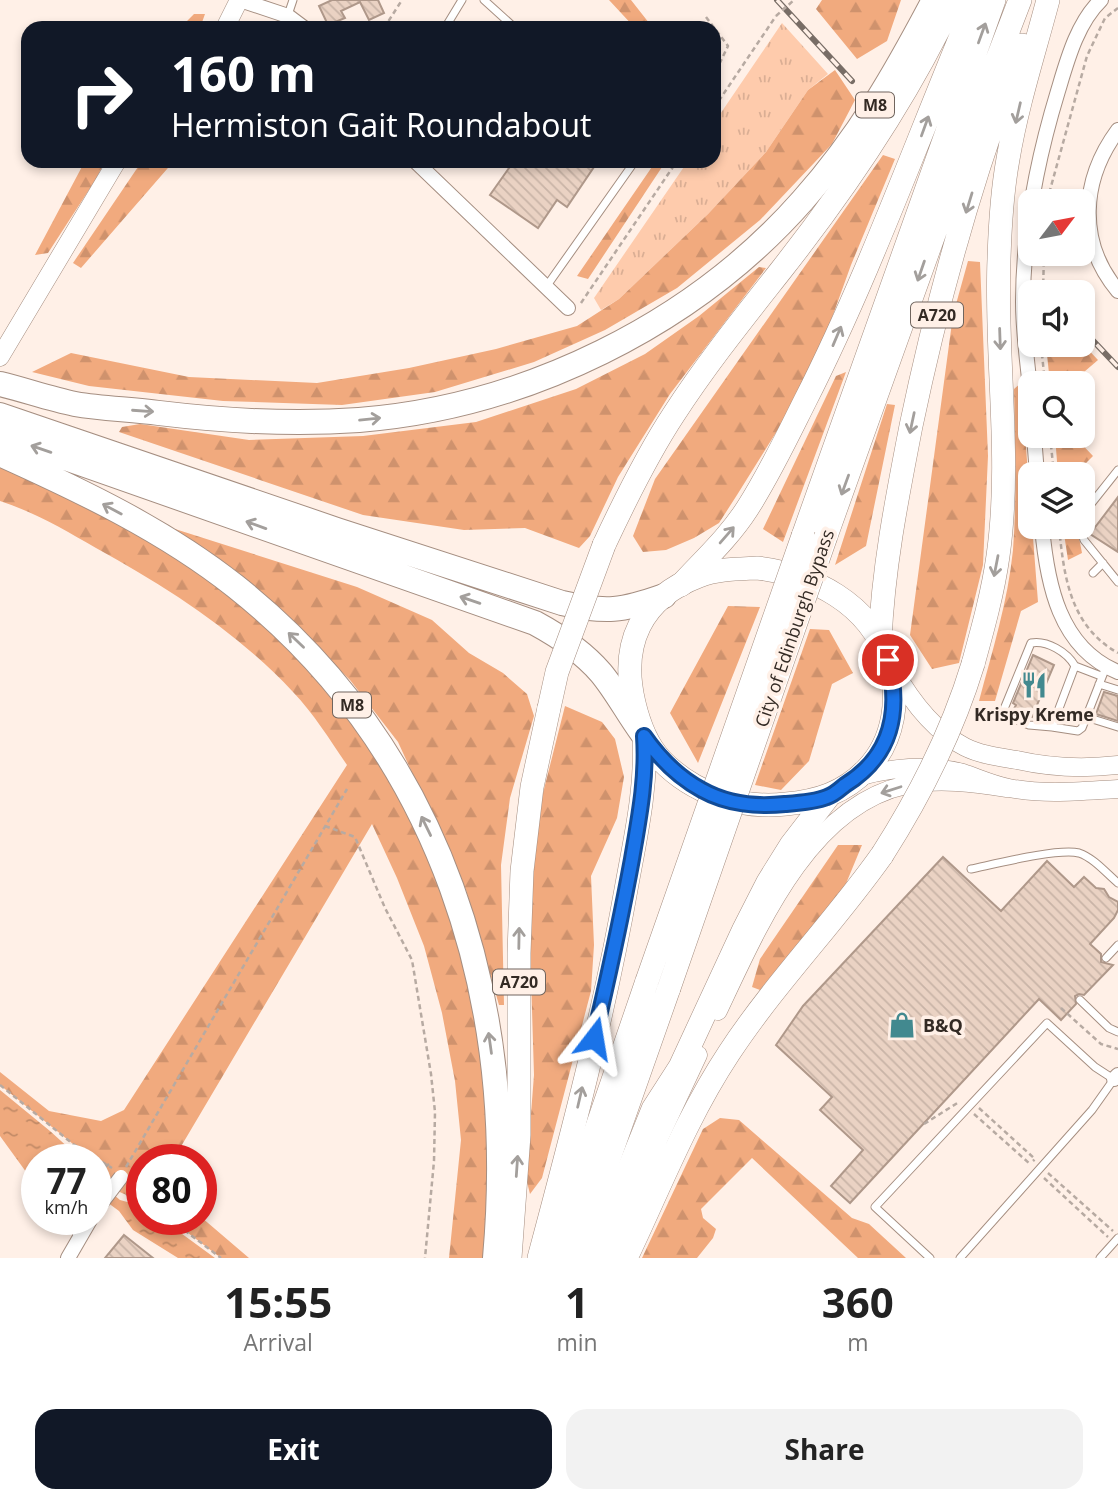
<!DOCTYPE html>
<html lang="en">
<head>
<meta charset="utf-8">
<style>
	:root { --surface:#fff; --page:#f2f2f2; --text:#222; --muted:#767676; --accent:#111827 }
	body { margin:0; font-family:"Open Sans",sans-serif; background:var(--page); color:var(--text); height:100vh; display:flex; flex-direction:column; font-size:26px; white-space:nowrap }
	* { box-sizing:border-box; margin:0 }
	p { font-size:23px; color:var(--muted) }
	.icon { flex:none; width:38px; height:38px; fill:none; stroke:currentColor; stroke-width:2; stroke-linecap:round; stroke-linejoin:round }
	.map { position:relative; height:1258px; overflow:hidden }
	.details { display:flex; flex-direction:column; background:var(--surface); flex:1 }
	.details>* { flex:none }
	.banner { position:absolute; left:21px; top:21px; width:700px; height:147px; border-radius:21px; box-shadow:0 4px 10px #0003; background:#111827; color:#fff; overflow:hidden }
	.needle { width:46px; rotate:58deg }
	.tools { position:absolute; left:1018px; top:189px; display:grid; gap:14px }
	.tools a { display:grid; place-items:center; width:77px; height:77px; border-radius:14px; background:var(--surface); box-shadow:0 4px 10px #0003; font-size:35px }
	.speed { position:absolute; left:21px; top:1144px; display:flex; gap:14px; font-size:35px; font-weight:700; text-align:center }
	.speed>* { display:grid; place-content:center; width:91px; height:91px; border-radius:50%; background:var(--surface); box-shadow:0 4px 10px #0003; line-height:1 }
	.speed small { font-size:18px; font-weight:400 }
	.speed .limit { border:10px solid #d22; background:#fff; color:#111 }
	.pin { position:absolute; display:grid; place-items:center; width:60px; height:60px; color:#fff; margin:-30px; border:4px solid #fff; border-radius:50%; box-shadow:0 2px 7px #0007 }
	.me { position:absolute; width:77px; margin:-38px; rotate:14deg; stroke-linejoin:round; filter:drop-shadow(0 0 5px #0008) }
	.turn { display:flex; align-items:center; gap:24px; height:147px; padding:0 35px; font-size:32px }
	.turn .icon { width:91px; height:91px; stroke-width:2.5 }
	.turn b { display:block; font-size:49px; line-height:60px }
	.eta { display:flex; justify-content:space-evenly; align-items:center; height:119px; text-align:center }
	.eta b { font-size:42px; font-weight:700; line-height:49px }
	.primary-button { display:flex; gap:14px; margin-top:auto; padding:14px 35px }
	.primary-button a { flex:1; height:80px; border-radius:21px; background:var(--accent); color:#fff; font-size:28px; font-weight:700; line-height:80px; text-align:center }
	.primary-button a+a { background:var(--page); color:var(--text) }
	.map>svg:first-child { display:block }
</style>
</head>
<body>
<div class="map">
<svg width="1118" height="1258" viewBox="0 0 1118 1258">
	<defs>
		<pattern id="grass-tufts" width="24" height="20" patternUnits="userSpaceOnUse" patternTransform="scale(1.75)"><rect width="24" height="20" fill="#fecbac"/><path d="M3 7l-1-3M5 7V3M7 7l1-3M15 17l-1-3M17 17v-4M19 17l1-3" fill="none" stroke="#daae94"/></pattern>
		<pattern id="forest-firs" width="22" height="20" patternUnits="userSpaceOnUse" patternTransform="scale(1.75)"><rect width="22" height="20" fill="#f1aa7e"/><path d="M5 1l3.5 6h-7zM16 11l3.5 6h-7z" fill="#cf926d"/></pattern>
		<pattern id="water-ripples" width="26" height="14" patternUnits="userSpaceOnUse" patternTransform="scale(1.75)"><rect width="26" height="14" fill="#efa97d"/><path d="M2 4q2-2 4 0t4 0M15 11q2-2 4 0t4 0" fill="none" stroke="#c28a66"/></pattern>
		<pattern id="building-back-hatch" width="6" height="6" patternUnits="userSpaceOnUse" patternTransform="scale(1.75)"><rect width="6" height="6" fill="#ead2c3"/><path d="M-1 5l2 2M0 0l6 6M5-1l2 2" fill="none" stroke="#c9b4a7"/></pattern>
	</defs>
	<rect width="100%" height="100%" fill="#fff0e7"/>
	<path fill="url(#grass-tufts)" d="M782,23L828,74L808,90L766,152L708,214L619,299L601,310L594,298L688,161H714V123Z"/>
	<path fill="url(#forest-firs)" d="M609,0H631L653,28H635Z
		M822,0H901L887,41L857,59L816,9Z
		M194,14H205L200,28H180Z
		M835,70L855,100L832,144L760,220L677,288L605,330L534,362L435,392L342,405L223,401L89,386L32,372L71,353L189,377L317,383L409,368L496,349L577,326L619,299L708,214L766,152L808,90Z
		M883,155L895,159L851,265L825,337L790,410L737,495L719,523L694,538L666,550L643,552L633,536L655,479Z
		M85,161H105L96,179L48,253L35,255Z
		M142,161H174L81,268L73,263Z
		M656,161H666L588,279L577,276Z
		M968,261L980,262L988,456L983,565L959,663L932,669L910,635L953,315Z
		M759,267L766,268L670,394L618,477L590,536L579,548L525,528L464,530L363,515L119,432L122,427L140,424L249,440L363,436L476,422L576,389L645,354L699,316Z
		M1083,344L1098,360L1084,372L1089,378L1083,384L1050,383L1046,345Z
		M846,372L783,542L763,529L836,376Z
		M1021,383L1038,602L1021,611L995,701H979C992,652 1008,601 1013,550C1017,497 1015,443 1014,389Z
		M887,404L895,405L866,546L835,565Z
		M1055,436H1074L1093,456L1081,468L1090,479L1083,486V474H1058Z
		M0,454L234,586L384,750L477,964L495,1258H449L461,1140L455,1081L442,1013L424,946L397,878L372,824L173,1160H142V1202C122,1192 96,1187 96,1160H88L73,1144L0,1085V1072L49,1111L101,1121L124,1110L347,765C330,740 314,714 293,692C237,632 167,587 96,548C65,530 34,512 0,501Z
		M1063,527H1077L1082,553L1068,560Z
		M175,529L357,587L432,620L469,653L503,673L527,694L534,716L510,798L501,865L504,1005H499L466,890L398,742L350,680L281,613L171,531Z
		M728,606L760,607L698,763L670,713Z
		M810,629L829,630L853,673L832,684L809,761L781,790L755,785Z
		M565,706L602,722L615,739L624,777L617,818L591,876L594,945L591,991L542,1178L530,1194L526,1178L534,1075L529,912L542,797Z
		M838,845H862L845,886L760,990L752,987L760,959Z
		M720,1118L739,1120L852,1218L869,1224L906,1258H858L752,1158L701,1209L703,1218L716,1229L713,1238L697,1258H642L703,1129Z
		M201,1217L249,1258H221L171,1220H201Z"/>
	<path fill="url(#water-ripples)" d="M0,1090L50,1131L82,1160H37V1183L29,1176L0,1136Z
		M96,1180L120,1200L142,1206V1220H163L215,1258H178L133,1230L119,1211L96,1194Z"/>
	<path fill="url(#building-back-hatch)" stroke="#af988a" stroke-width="2" d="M332,0H378L384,13L369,20L360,2L341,11L345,18L328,25L319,6Z
		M499,161H598L567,207L557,200L538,228L490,195L509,168Z
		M1118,497V552L1090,534Z
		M1033,655L1054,665L1032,717L1014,709L1016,705L1013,703Z
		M1104,692L1118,696V721L1096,714Z
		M943,857L1001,911L1047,861L1074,887L1084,877L1096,888L1104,889L1109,897L1118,902V910L1114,918L1090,944L1101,954V962L1113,965L1084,995L1079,994L1075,996L1076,1004L1061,1020L1039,999L850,1203L831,1186L863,1150L820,1110L832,1097L776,1045L803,1006Z
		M124,1235L153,1258H105Z"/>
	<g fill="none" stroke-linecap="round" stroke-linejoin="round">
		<g stroke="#a58e81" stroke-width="9">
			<path id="service" d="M484,0L515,28
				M288,15L293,0
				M445,28L462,0
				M546,287L635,161
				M1083,514L1118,470
				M1080,527L1084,540L1118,582
				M1093,573L1103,563
				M1101,676L1075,666L1052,727L1078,731L1082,728L1106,667
				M1099,684L1118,690
				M1086,717L1118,727
				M1052,727L1029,725L1007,716L1004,709L1031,643C1047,640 1067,652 1075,666
				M971,869C995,864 1058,848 1079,853C1094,858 1107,874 1118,883
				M1106,958L1118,945
				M1080,1000L1109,1028L1118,1032
				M73,1220L78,1240
				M930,1258L875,1207L1047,1023L1095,1067L1115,1080
				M960,1258L1092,1110L1114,1079
				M1100,1258L1118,1238"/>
		</g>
		<g stroke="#a58e81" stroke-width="16">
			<path id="minor" d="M240,0L288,16L304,28
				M1118,130C1081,180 1077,242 1118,291
				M415,161L568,308
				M1031,398C1028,366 1023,334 1023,302C1023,229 1037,160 1058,91C1067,61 1077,23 1101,0
				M1034,436L1037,474
				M1042,527C1047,583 1059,648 1118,672
				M1114,1079L1118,1075
				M68,1258L90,1220"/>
		</g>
		<g stroke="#a58e81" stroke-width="19">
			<path id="tertiary" d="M225,28L239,0
				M0,357L117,161
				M893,669C910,699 933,731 965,747C981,755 999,757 1017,760C1052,768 1083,769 1118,765
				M861,776C895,767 928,764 963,773C978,778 993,785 1009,788C1046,795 1081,791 1118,789
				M718,1011C757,929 808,806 906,785C938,778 975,783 1007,788
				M653,1151L698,1055"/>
		</g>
		<g stroke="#a58e81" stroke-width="24">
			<path id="primary" d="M803,536L994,0
				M826,536L989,81L1020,0
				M604,545C625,500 647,455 674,414C707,363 745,316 782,269C848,185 908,97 953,0
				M681,585C704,560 729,537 747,509C769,475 787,437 805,401C871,271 919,134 976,0
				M880,641C883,568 897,498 911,426C938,297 974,168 1022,45
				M973,664C983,628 993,592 998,556C1012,458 995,358 999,259C1000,226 1002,192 1008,159C1017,105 1034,53 1048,0
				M510,1258L519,1135V953L522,871L532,787L549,708
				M552,1258L647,981
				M574,1258L669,988
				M626,1258C659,1189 686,1118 729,1053C775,983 834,923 882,855"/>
		</g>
		<g stroke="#a58e81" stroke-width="24">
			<path id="trunk" d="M757,568C813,575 869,603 888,660C901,697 894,741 867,769C844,793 818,801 786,804C740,809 694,794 661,760C646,744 639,724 634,703C620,644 641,598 699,576C717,569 738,569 757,568Z
				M539,1258C572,1135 605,1010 627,884C636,835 647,786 644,736
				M593,1258L653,1109L680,1067L743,931L768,882L791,845L828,797
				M614,1258L655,1143"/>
		</g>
		<g stroke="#a58e81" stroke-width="26">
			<path id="motorway" d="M0,384C25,390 50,399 75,404C103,409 131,409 159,413C225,421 291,425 359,420C525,407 693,325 803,200C859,137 895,74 934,0
				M0,415L337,530L562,603C606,613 622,611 664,596
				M0,435L535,623C559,636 583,652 601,673C616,691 628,714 642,733
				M0,454C82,491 164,530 235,586C443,751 518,1001 495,1258"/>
		</g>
		<path stroke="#b7aaa2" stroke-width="2.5" stroke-dasharray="5 3.5" stroke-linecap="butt" d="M706,17L728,46L714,75
			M384,28L402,0
			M714,108L776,16
			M1047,201L1087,56L1105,18L1118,8
			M1043,292L1044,254
			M581,303L677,161
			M1041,345L1045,383
			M1050,436L1054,474
			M1059,527C1064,577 1070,626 1118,653
			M325,826L355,837L385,908L412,960L431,1074L435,1112L434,1161L425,1258
			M1061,1008L1101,1044L1118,1049
			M0,1085L73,1144L88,1160
			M979,1108L1035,1159L1033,1161
			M974,1114L1030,1164
			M924,1124L959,1102
			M73,1144L112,1168
			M126,1167L347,789
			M96,1169L103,1180
			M99,1172L109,1164
			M1048,1173L1113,1231
			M1044,1178L1108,1237
			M126,1194L142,1202
			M171,1220L221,1258"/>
		<use href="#service" stroke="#fff" stroke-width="7"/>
		<use href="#minor" stroke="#fff" stroke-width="14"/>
		<use href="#tertiary" stroke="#fff" stroke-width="18"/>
		<use href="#primary" stroke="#fff" stroke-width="23"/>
		<use href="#trunk" stroke="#fff" stroke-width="23"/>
		<use href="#motorway" stroke="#fff" stroke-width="24"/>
		<g stroke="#786d66" stroke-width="6">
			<path id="rail" d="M777,0L852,81
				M1054,289L1057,292
				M1083,330L1118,367"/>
		</g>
		<use href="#rail" stroke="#fff0e7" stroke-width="3.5" stroke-dasharray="10" stroke-linecap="butt"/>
		<g stroke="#a58e81" stroke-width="16" stroke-linecap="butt">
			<path id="minor-bridge" d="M96,1210L121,1177"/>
		</g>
		<g stroke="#a58e81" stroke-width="24" stroke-linecap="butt">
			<path id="primary-bridge" d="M549,708L557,672L604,545
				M882,855C921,794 952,733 973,664
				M647,981L803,536
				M669,988L826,536"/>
		</g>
		<path stroke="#b7aaa2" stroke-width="2.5" stroke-dasharray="5 3.5" stroke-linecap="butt" d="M776,16L794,0"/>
		<use href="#minor-bridge" stroke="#fff" stroke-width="14"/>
		<use href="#primary-bridge" stroke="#fff" stroke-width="23"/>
	</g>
	<defs><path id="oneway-shaft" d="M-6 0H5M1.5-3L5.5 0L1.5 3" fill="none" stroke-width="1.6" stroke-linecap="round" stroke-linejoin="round" transform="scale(1.75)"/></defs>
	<g stroke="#a39f9c">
		<use href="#oneway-shaft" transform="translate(982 33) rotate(-70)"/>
		<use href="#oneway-shaft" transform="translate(1018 113) rotate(103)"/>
		<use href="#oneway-shaft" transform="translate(925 126) rotate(-70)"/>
		<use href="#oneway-shaft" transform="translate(969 203) rotate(107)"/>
		<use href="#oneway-shaft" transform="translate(921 271) rotate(109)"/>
		<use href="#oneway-shaft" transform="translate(837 336) rotate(-67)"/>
		<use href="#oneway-shaft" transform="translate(1000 339) rotate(88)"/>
		<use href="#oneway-shaft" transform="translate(143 411) rotate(4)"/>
		<use href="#oneway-shaft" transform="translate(370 419) rotate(-6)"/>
		<use href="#oneway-shaft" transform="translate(912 423) rotate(102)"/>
		<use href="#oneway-shaft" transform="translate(41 449) rotate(-161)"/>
		<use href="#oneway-shaft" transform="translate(845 485) rotate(110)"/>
		<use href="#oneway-shaft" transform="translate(112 509) rotate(-152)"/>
		<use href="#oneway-shaft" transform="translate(256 525) rotate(-160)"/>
		<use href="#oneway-shaft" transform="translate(727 535) rotate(-49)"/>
		<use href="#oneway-shaft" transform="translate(996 566) rotate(101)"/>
		<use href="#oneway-shaft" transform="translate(470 600) rotate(-161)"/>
		<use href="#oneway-shaft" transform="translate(296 640) rotate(-136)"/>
		<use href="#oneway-shaft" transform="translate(891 790) rotate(162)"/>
		<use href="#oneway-shaft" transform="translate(426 826) rotate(-116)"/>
		<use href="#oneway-shaft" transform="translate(519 938) rotate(-89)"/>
		<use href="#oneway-shaft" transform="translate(490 1043) rotate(-98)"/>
		<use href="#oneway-shaft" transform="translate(580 1097) rotate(-77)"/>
		<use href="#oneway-shaft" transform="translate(517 1166) rotate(-86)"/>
	</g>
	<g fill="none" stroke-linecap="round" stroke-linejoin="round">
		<g stroke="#114b97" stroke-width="18">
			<path id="route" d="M594,1038C608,978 621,919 632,859C639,818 647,778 644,736C660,759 678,777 702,790C727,804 758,807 785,804C799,803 815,802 827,797C834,795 840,789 845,785C892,756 901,711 888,660"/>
		</g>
		<use href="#route" stroke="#1a73e8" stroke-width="12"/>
	</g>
	<defs>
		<g id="restaurant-bare" transform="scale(2.1)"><path d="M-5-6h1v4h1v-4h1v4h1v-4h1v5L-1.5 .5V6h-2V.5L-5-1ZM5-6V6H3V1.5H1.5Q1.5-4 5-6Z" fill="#42898f" stroke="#fff0e7" stroke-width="2.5" paint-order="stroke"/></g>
		<g id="shop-bare" transform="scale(2.1)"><path d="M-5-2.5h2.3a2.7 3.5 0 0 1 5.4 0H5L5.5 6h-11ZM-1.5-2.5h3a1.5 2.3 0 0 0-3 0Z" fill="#42898f" stroke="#fff0e7" stroke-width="2.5" paint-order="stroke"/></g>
	</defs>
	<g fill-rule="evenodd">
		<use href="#restaurant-bare" x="1034" y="685"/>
		<use href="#shop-bare" x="902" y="1025"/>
	</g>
	<g text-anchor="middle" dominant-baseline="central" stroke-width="7" stroke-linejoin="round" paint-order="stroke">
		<g fill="#fff0e7" stroke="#70655e" stroke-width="2">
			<rect x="856" y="92.5" width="38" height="25" rx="5"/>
			<rect x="911" y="302.5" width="52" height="25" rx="5"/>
			<rect x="333" y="692.5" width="38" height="25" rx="5"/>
			<rect x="493" y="969.5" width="52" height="25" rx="5"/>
		</g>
		<g font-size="16" font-weight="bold" fill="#332a24">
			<text x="875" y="105">M8</text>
			<text x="937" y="315">A720</text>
			<text x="352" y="705">M8</text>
			<text x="519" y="982">A720</text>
		</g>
		<g font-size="18" fill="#332a24" stroke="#fff0e7">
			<text transform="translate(794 628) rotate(-71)">City of Edinburgh Bypass</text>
		</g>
		<g font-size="18" font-weight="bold" fill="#332a24" stroke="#fff0e7">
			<text x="1034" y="714">Krispy Kreme</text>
			<text x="923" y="1025" text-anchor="start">B&amp;Q</text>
		</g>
	</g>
</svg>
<div class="tools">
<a><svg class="needle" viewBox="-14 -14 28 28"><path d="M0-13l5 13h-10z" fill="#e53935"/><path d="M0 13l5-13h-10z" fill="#767676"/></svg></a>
<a><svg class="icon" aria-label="sound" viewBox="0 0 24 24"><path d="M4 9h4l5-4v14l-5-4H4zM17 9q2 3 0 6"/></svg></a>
<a><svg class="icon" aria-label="search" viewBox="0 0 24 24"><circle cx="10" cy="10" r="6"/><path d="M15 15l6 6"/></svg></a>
<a><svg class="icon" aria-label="layers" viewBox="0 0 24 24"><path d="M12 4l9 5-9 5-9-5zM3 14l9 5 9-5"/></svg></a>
</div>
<div class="speed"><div>77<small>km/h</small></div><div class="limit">80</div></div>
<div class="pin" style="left:888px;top:660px;background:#d93025"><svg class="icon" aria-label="arrive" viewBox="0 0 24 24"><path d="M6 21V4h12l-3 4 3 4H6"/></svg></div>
<svg class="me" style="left:594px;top:1038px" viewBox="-20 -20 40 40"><path d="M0-17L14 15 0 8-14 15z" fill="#1a73e8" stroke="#fff" stroke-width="4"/></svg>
<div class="banner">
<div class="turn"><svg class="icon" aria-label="right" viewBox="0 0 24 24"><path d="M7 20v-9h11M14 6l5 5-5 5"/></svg><div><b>160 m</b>Hermiston Gait Roundabout</div></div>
</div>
</div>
<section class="details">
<div class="eta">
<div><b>15:55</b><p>Arrival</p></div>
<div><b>1</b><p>min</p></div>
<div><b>360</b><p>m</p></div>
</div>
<div class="primary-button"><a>Exit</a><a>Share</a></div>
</section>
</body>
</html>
